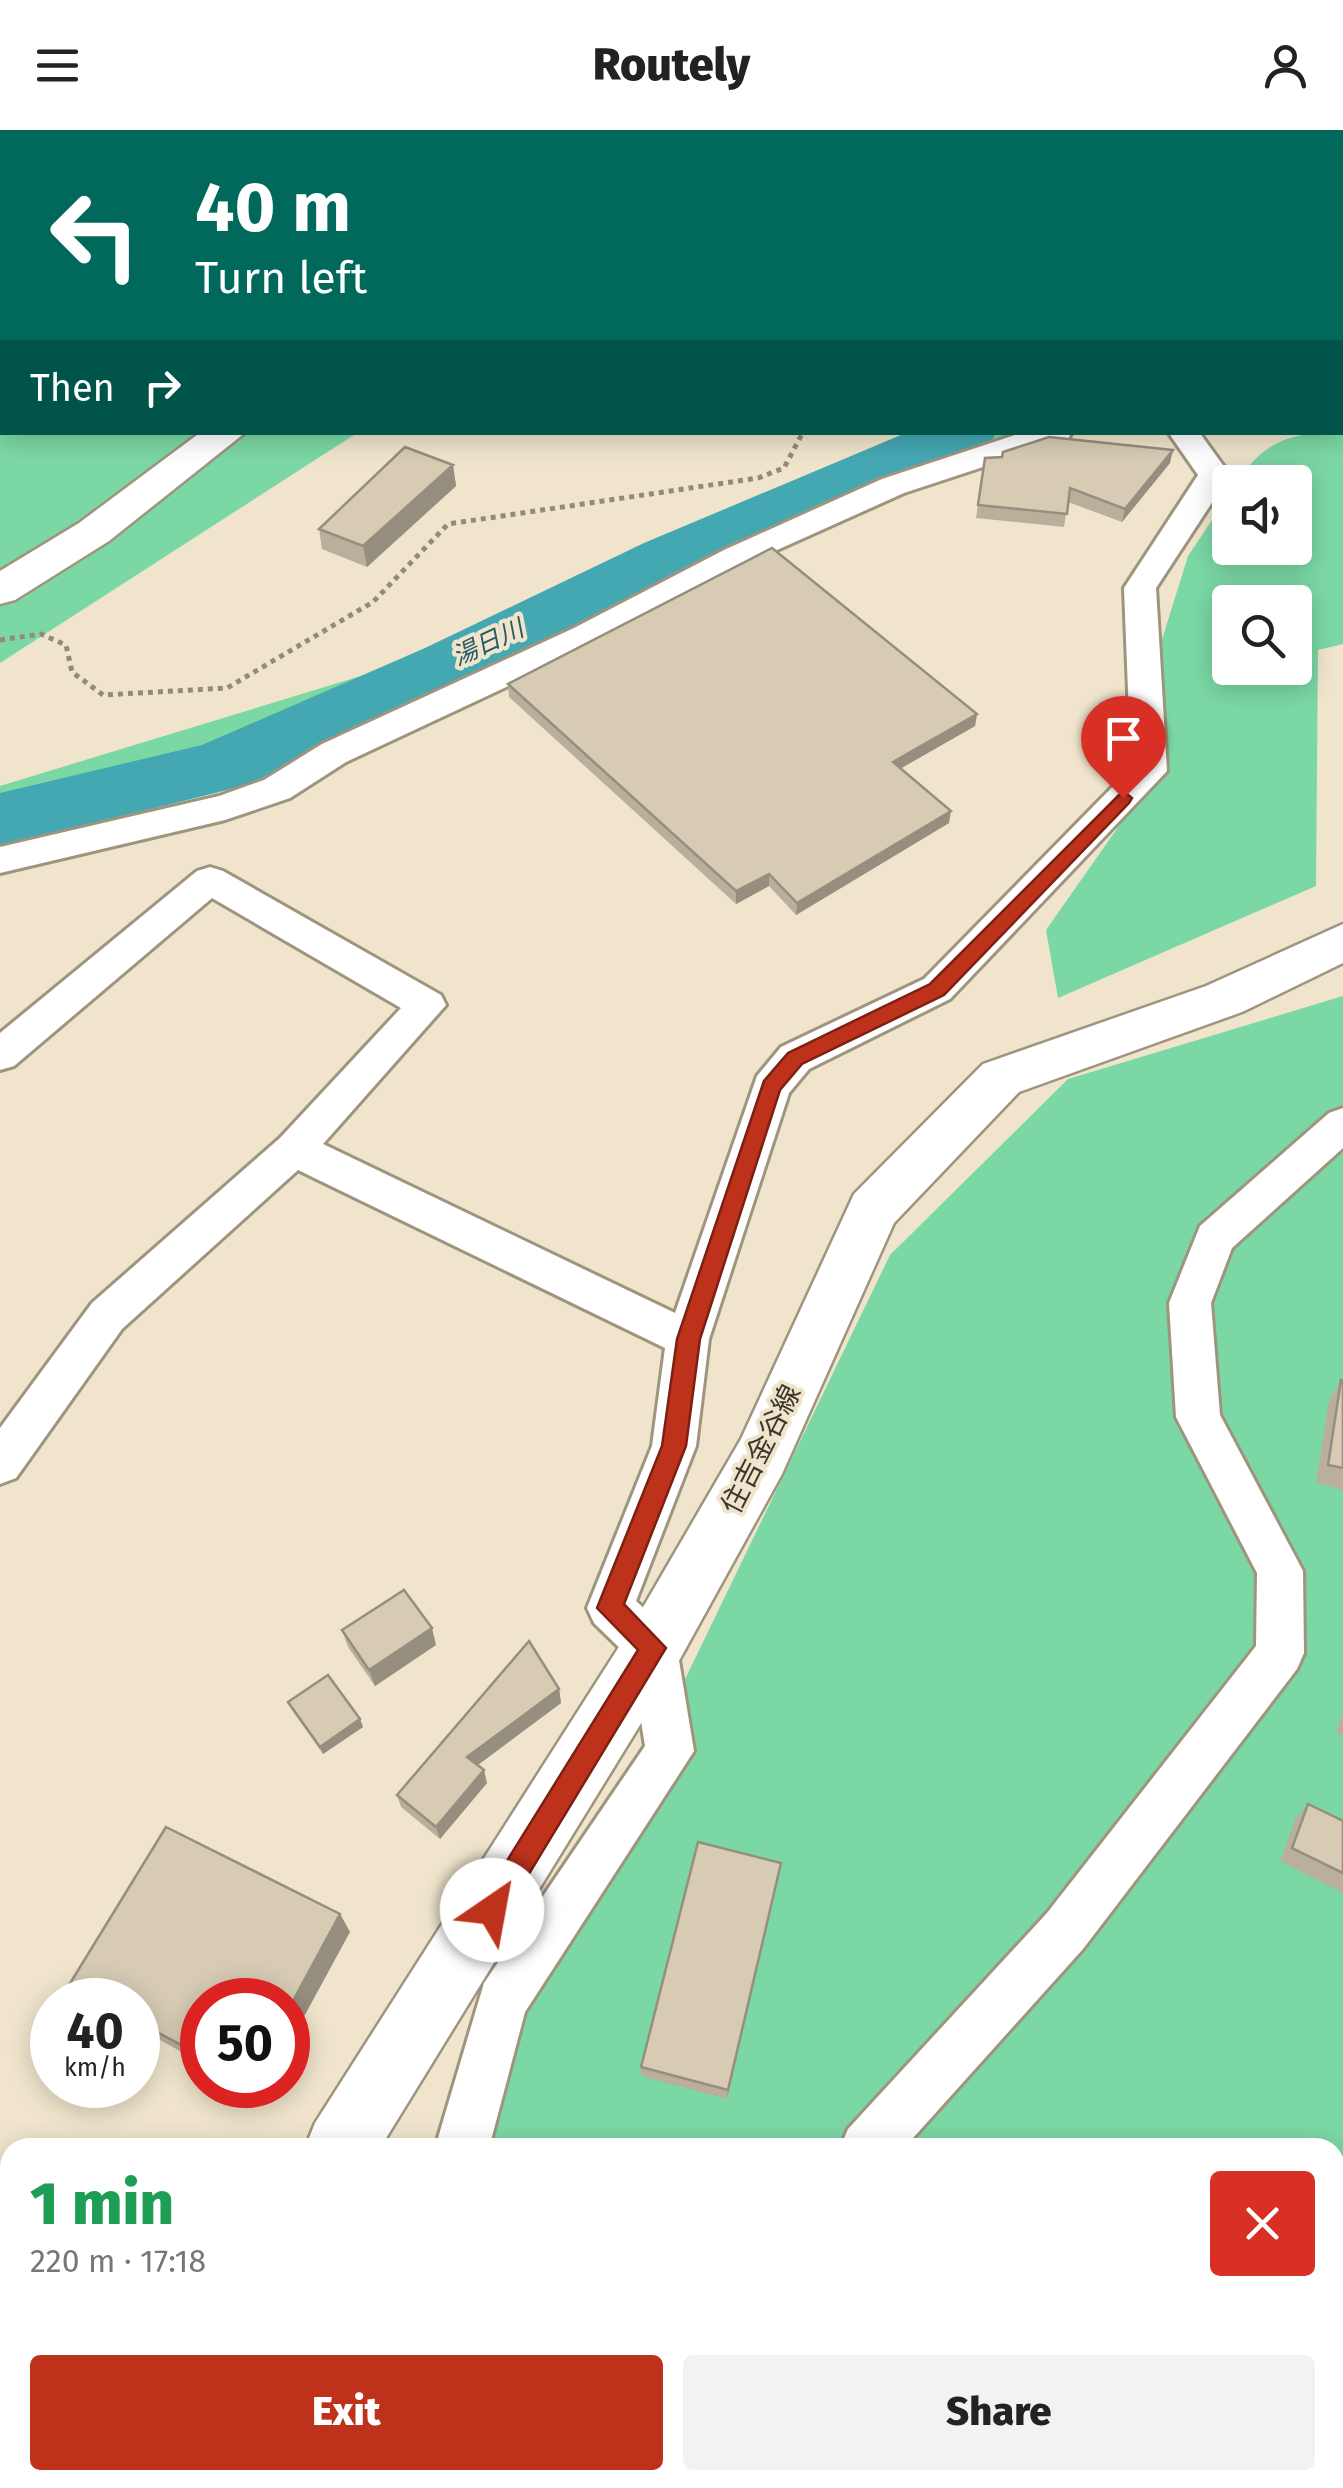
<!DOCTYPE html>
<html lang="en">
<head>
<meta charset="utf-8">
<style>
	:root { --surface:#fff; --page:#f2f2f2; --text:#222; --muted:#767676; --accent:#be321c }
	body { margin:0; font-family:"Fira Sans","Noto Sans JP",sans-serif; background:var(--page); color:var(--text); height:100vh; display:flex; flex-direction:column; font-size:38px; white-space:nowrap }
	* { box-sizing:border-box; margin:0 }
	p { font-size:32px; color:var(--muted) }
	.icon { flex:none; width:55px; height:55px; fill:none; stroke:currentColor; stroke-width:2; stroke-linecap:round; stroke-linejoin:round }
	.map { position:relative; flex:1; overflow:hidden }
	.side { position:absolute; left:0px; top:2008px; width:1345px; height:352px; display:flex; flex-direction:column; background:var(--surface); border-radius:30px 30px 0 0; box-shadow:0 5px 25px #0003 }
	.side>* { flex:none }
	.hud { position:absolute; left:0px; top:0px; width:1345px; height:305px; box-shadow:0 5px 25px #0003; background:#00695c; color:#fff; overflow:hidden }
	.controls { position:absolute; left:1212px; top:335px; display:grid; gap:20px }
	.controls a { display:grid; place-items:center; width:100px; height:100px; border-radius:10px; background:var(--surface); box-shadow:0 5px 25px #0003; font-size:50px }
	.speed { position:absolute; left:30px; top:1848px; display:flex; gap:20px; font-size:50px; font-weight:700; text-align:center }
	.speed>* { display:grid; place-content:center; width:130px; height:130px; border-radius:50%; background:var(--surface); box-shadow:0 5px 25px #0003; line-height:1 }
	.speed small { font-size:25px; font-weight:400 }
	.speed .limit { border:15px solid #d22; background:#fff; color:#111 }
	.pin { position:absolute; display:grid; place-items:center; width:85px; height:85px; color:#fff; margin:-102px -42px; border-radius:50% 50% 50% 0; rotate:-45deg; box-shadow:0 0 10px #0007 }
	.pin .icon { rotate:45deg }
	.me { position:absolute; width:110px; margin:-55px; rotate:33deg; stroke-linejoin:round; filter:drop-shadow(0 0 8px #0008) }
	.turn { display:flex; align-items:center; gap:35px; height:210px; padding:0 30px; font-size:45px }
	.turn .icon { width:130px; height:130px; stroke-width:2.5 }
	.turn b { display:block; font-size:70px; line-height:85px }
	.then { display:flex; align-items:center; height:95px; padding:0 30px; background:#0003; gap:20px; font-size:38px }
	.round { display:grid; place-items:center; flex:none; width:105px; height:105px; border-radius:10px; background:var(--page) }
	.summary { display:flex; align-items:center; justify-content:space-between; height:170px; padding:0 30px }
	h1 { font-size:60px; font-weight:800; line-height:75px; color:#1e9e55 }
	.action { display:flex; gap:20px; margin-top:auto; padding:20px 30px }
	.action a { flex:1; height:115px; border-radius:10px; background:var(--accent); color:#fff; font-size:40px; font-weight:800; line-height:115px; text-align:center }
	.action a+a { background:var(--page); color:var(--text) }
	header { display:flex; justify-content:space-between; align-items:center; height:130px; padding:0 30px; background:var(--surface); font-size:45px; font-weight:800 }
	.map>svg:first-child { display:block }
</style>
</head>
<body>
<header><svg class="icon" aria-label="menu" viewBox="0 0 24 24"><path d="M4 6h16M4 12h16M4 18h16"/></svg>Routely<svg class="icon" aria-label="person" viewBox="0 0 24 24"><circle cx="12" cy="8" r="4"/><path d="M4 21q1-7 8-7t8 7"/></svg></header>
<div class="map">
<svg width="1343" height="2358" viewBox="0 0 1343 2358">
	<rect width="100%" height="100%" fill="#f0e5cc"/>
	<path fill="#7bd8a5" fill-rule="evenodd" d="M0,0H762L766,2H2V302L357,303L0,533Z
		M1343,284V514L1318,520L1316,756L1058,868L1046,800L1156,643L1145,564L1188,426L1230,363V418H1295V352H1237C1266,309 1291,303 1342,302ZM1230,472H1295V538H1230Z
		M924,303H1068L933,343L760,416L247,650L0,722V656L469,513L763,363Z
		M1343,866V2358H295L299,2350H1335V2018L459,2017L890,1125L1068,949Z"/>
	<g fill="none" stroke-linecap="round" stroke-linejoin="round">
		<path fill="#44a8b3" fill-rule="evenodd" d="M1342,205H1343V243H1342Z
			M908,302H997L988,316L692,445L475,552L247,655L0,717V663L202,615L425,518L644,413Z"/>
		<g stroke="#9f947e" stroke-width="6">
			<path id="street" d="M823,0H851L852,2H824Z
				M1342,193H1343V211H1342Z
				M1024,302H1072L1068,309L904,363L746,434L598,514L346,632L290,668L225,690L0,743V717L219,666L264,650L322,614L574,498L724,420L882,349Z
				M1168,302H1199L1230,345L1156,458L1167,641L950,869L809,939L789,963L709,1209L696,1316L636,1471L670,1502L677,1518L694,1621L525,1882L489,2018H435L484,1853L645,1616L631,1529L594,1493L587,1478L652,1316L665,1218L298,1040L122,1199L16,1348L0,1354V1298L92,1173L280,1008L401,878L212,768L14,936L0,940V903L197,741L210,737L223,741L441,865L446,875L323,1014L675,1183L757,946L781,917L924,849L1131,638L1124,458L1198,345Z
				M1343,978V1018L1232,1118L1211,1173L1220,1285L1303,1441L1304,1523L1297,1539L1083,1819L904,2018H840L848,1999L1047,1783L1256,1516L1257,1443L1176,1287L1169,1173L1200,1096L1329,983Z
				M358,2350H416L414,2358H356Z
				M624,2350H682L680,2358H622Z"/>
		</g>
		<g stroke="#9f947e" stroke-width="5">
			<path id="secondary" d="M201,302H246L109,411L15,470L0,474V441L79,393Z
				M1343,794V833L1242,882L1019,962L894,1093L782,1344L675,1538L380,2018H305L315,1993L631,1498L741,1309L854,1064L983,934L1206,856Z
				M141,2350H217L214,2358H138Z"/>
		</g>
		<path stroke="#938b7a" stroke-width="5" stroke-dasharray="5 5" stroke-linecap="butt" d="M0,510L41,504L66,515L72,542L103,565L227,558L373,472L448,394L758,348L784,338L803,302"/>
		<use href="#street" fill="#fff" fill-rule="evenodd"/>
		<use href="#secondary" fill="#fff" fill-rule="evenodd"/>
	</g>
	<path fill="#b9af9b" d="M985,328L1170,333L1122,392L1068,372L1064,397L976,388Z
		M453,335L456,356L367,437L322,419L319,399Z
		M508,554L977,584L975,596L901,638L949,693L796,785L769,756L736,774L509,567Z
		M1341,1250L1343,1251V1360L1316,1353L1329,1270Z
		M342,1500L436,1515L375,1556L348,1517Z
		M559,1559L561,1573L478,1635L487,1653L440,1709L401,1677L397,1665Z
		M288,1572L360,1589L363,1597L323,1624L292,1580Z
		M1343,1583V1606L1336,1602Z
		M1308,1674L1343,1691V1763L1280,1731L1296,1688Z
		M781,1733L727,1969L641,1946V1937Z
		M340,1784L350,1802L202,1870V1933L138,1898V1870H85L69,1855Z
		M245,1955H266L261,1964Z
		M1041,2350H1088L1086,2358H1056Z"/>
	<path fill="#968e7e" d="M1173,320L1170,333L1122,392L1125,379Z
		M453,335L456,356L367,437L363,416Z
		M977,584L975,596L891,644L893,632Z
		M951,681L949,693L796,785L797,773Z
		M769,744V756L736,774V761Z
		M432,1498L436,1515L375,1556L369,1540Z
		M559,1559L561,1573L471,1640L467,1627Z
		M360,1589L363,1597L323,1624L320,1617Z
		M484,1640L487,1653L440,1709L436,1697Z
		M781,1733L778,1746L727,1969L728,1960Z
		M340,1784L350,1802L288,1916V1880Z
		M253,1955H266L261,1964Z
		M33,2350H55L50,2358H28Z"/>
	<path fill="#d7cbb4" stroke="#968e7e" stroke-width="2.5" d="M1049,307L1173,320L1125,379L1070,358L1067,384L978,375L985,328L1002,327L1003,322Z
		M405,317L453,335L363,416L319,399Z
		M772,418L977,584L893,632L951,681L797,773L769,744L736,761L508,554Z
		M1341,1250L1343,1251V1338L1328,1335Z
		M404,1460L432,1498L369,1540L342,1500Z
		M529,1511L559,1559L467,1627L484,1640L436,1697L397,1665Z
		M328,1545L360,1589L320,1617L288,1572Z
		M1308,1674L1343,1691V1743L1292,1718Z
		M166,1697L340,1784L288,1880V1870H202V1926L138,1892V1870H97L69,1855Z
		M698,1712L781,1733L728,1960L641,1937Z
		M10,2089V2350H33L28,2358H9L0,2352V2107Z
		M1335,2090L1343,2094L1335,2119Z
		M1047,2350H1088L1086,2358H1062Z"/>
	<path fill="#be321c" stroke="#7c2012" stroke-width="2.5" d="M1123,661L1132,668L1129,673L944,865L802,934L780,960L700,1209L686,1316L624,1474L666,1518L501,1790L492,1794L482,1790L478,1780L482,1771L638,1520L597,1478L662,1316L677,1209L764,951L788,923L930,854Z"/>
	<g text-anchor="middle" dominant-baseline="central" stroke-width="8" stroke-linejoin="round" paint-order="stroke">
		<g font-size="25" font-style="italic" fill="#255c63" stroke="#f0e5cc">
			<text transform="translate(488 513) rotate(-25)">湯日川</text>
		</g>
		<g font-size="28" fill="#3c382e" stroke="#f0e5cc">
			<text transform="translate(761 1319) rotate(-63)">住吉金谷線</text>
		</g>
	</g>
</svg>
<div class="controls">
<a><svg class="icon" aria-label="sound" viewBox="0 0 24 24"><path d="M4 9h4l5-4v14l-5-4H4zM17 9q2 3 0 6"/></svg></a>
<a><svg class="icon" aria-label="search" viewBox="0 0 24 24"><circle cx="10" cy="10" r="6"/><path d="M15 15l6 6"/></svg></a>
</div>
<div class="speed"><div>40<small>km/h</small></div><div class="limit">50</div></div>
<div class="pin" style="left:1123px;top:668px;background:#d93025"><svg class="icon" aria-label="arrive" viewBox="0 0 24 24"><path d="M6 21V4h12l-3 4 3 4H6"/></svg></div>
<svg class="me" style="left:492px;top:1780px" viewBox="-20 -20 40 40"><circle r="19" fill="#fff"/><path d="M0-13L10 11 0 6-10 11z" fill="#be321c"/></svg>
<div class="hud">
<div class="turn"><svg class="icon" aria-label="left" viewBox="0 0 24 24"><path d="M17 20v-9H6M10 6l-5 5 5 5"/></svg><div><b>40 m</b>Turn left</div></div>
<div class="then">Then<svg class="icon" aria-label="right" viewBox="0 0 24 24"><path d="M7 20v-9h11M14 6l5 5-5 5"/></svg></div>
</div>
<section class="side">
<div class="summary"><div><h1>1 min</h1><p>220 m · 17:18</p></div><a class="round" style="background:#d93025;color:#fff"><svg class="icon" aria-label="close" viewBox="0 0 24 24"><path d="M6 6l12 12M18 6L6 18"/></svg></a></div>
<div class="action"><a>Exit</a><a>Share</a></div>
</section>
</div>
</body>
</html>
